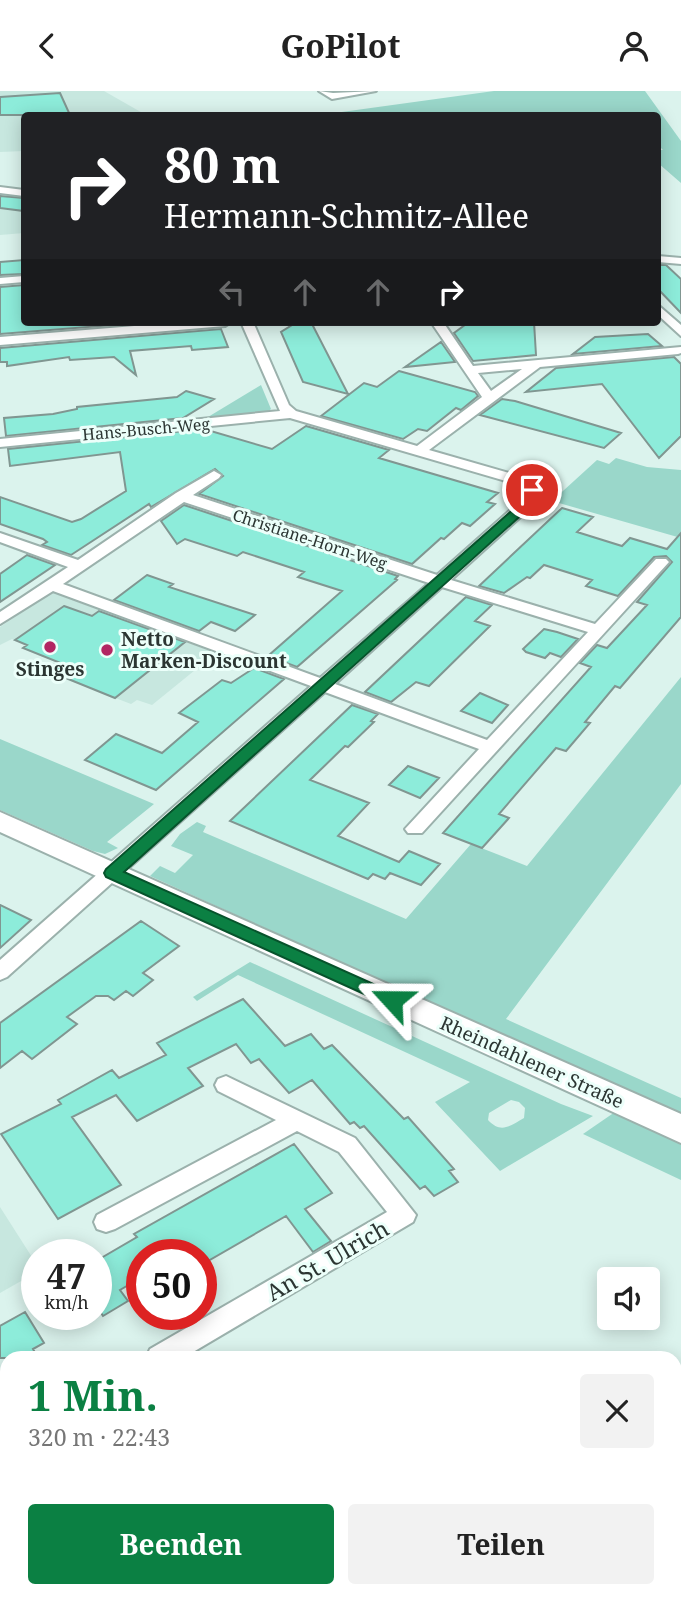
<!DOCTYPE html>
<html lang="de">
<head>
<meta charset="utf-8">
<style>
	:root { --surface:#fff; --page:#f2f2f2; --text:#222; --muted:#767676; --accent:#0b8043 }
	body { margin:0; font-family:"Noto Serif",serif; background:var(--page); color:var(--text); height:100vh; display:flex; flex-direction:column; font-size:26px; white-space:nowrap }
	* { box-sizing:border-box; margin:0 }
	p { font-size:23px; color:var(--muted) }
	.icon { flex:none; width:38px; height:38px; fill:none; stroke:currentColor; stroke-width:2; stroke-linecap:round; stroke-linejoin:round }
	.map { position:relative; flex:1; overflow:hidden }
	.details { position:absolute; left:0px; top:1260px; width:682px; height:247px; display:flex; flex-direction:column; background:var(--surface); border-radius:21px 21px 0 0; box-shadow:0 4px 18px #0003 }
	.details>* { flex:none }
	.banner { position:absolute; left:21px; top:21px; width:640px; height:214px; border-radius:7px; box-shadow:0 4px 18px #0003; background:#202124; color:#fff; overflow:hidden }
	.fabs { position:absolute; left:597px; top:1176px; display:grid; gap:14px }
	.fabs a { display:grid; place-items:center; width:63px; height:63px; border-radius:7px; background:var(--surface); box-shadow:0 4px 18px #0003; font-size:35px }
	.speed { position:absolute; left:21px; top:1148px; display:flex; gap:14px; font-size:35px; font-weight:700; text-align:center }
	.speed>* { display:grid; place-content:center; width:91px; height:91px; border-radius:50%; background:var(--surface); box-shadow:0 4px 18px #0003; line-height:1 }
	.speed small { font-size:18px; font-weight:400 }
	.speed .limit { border:10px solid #d22; background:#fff; color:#111 }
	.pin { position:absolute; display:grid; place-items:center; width:60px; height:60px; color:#fff; margin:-30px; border:4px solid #fff; border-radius:50%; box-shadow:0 2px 7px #0007 }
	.me { position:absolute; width:77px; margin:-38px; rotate:294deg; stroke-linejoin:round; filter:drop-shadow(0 0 5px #0008) }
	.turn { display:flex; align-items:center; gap:24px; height:147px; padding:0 28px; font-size:32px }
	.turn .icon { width:91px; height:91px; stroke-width:2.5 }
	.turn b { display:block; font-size:49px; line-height:60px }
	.lanes { display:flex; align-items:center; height:66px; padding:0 28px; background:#0003; justify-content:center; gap:35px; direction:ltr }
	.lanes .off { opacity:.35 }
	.round { display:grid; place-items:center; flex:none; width:74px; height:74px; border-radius:7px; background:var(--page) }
	.summary { display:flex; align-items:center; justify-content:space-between; height:119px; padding:0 28px }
	h1 { font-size:42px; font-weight:700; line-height:52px; color:var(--accent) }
	.cta { display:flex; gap:14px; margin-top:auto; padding:14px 28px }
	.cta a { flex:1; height:80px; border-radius:7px; background:var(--accent); color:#fff; font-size:28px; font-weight:700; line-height:80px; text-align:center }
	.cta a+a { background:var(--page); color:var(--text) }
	header { display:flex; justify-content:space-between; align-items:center; height:91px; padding:0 28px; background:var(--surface); font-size:32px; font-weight:700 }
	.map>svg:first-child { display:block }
</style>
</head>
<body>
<header><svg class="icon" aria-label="back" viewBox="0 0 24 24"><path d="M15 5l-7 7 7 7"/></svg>GoPilot<svg class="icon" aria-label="person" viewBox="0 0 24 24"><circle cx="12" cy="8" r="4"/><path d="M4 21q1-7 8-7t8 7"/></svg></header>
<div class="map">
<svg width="681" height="1506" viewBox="0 0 681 1506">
	<rect width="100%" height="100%" fill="#dbf3ed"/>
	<path fill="#c7e7df" d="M0,0H104L146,24H24V60L0,61Z
		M12,105L24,107V142L0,144V113Z
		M51,501L216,562L152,614L137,609L131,613L45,580L57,571L22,557L26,554L12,548L0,554V536Z
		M0,1116L37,1174V1181L0,1202Z"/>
	<path fill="#9ad7ca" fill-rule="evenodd" d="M494,0H645L681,50V92L658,72V59H663L658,54V24H320Z
		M261,294L271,318L264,324L214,329L208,326Z
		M616,367L647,376L681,379V447L552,410L597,369L609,373Z
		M681,586V693L506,928L681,1007V1025L150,785L160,775L175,782L193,764L171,755L180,743L197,731L206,735L203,741L406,828L471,753L527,775Z
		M0,648L154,713L107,751L118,757L105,763L93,760L0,719Z
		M250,871L561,1013L593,1025L500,1080L435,1011L470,991L238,884L197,910L193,906ZM511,1009L519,1011L525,1017L524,1027C510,1035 501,1043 488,1029L489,1022Z
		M615,1021L681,1051V1089L583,1043Z"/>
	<path fill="#8decda" stroke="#809691" stroke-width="2" d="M60,2L70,24H0V6Z
		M0,105L24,107V120L0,117Z
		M24,169V183L0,184V171Z
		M658,174H666L681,188V222L658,198Z
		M24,194V232L151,231L0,243V196Z
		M297,231H311L348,303L303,291L281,241Z
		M469,231H534L536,264L473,270L454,242Z
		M221,238L228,256L192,259L191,255L130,260L136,284L114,266L70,269L69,266L7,275V271H0V257Z
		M648,243L662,255L573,263L595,246Z
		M441,251L455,271L405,276Z
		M674,266L681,273V345L659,367L602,293L526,301L556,277Z
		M399,280L475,301L478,305L461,319L456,317L427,340L418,338L403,348L321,325L364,292L377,296Z
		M186,300L214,308L183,327L6,345L4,327L53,323L77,318V316L177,306Z
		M502,308L515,310L621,342L604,357L480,324Z
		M306,335L389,359L379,367L498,402L487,411L495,413L470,435L462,432L444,448L441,447L412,473L199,403L223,385L215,378L151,416L149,413L71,464L42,454L47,451L43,448L0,433V406L72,431L81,428L126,400L120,361L10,375L8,358L204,338L272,358Z
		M184,414L398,485L395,488L397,489L297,576L268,565L342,500L298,486L304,481L243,461L237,465L185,448L177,453L161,430Z
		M562,417L593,426L577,441L622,455L630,447L667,458L681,442V526L620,597L615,595L585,631L590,632L566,660L556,657L499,723L509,727L482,757L443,742L591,576L580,572L597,554L607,557L647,514L637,511L672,471L666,465L654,466L618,505L586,495L592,489L544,474L530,487L527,486L504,502L479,495Z
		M27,464L55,474L0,511V483Z
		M147,484L173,493L169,496L255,524L235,540L211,531L199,540L114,509Z
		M466,506L492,514L475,530L490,535L429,595L416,591L391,611L365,601Z
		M64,515L92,525L99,520L185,551L115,607L46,579L58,571L23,557L27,554L15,549Z
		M544,538L557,541L578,548L561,566L550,562L545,567L526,561L523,558Z
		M254,577L284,588L156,699L85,669L116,643L162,662L198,631L179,622L222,589L231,592Z
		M480,602L508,614L492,632L461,620Z
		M352,614L378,623L371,630L374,631L348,656L345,655L310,689L369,712L338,745L399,771L409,760L440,773L421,794L390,782L385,788L373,783L368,788L230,730Z
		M408,675L439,687L420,707L389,694Z
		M0,814L31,829L0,857Z
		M141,830L179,855L143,882L153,889L133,905L126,900L114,909L108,905H96L67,926L77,933L32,968L22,960L0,977V932Z
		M243,908L285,955L311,943L324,958L332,954L404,1028L408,1026L454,1078L449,1080L458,1091L434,1105L425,1095L420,1098L364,1035L360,1037L354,1031L350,1033L312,989L289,1002L259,968L251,972L236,953L188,977L203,995L137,1030L116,1004L72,1026L121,1094L58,1128L1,1043L61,1013L58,1009L112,979L119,987L166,964L157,952Z
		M294,1053L332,1102L305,1118L331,1150L313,1161L286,1125L201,1174V1164H142V1186L120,1199L128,1210L103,1225L96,1214V1170L137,1146L134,1143Z
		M25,1221L44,1252L33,1258L38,1267H0V1235Z"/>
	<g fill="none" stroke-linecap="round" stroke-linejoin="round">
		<g stroke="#9bb1ac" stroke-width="4">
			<path id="minor" d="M319,0L333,2L376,0L332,8Z
				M0,96L24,99V105L0,102Z
				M658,165L681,167V173L658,171Z
				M24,185V191L0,193V187Z
				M658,214L681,234V245L658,224Z
				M183,231H231L225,235L0,254V246Z
				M241,231H253L289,314L296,320L417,355L482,306L431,231H443L473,275L681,256V262L678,263L540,276L429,359L523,386L541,401L537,411L451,489L595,533L656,468H666L669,471L422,742H408L405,738L479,658L325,601L7,886L0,889V869L311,595L53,500L0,533V521L68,476L0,451V442L78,469L176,402L214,380L221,384L219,387L193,404L437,484L525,406L527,402L513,392L290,327L0,356V348L280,320ZM522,278L491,300L478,282ZM184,411L429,492L320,587L63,493ZM442,496L588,541L487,649L335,593Z
				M226,985L355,1047L416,1124L413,1131L183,1267H146L150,1258L387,1121L339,1061L297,1040L115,1138L106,1141L97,1138L94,1131L97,1124L276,1029L218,1000L215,994L218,988Z
				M7,1343V1371L0,1373V1345Z"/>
		</g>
		<g stroke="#9bb1ac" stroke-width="4">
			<path id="secondary" d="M0,721L681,1023V1052L0,741Z"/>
		</g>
		<use href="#minor" fill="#fff" fill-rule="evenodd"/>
		<use href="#secondary" fill="#fff" fill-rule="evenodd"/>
	</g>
	<path fill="#0b8043" stroke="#07532c" stroke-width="2" d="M528,396L538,399L537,410L124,781L398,904L401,909L398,913H386L106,786L104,782L106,778L526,407Z"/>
	<g fill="#b22663" stroke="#ecfffa" stroke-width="2.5">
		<circle cx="50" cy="556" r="7"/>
		<circle cx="107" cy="559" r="7"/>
	</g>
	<g text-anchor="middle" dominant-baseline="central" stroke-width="6" stroke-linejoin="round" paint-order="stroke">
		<g font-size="16" fill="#2b3532" stroke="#ecfffa">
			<text transform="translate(146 338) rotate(-5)">Hans-Busch-Weg</text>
			<text transform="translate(310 448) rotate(18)">Christiane-Horn-Weg</text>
		</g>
		<g font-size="19" font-weight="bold" fill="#2b3532" stroke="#ecfffa" text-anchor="start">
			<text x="121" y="548">Netto<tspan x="121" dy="22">Marken-Discount</tspan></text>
			<text x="50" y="578" text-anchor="middle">Stinges</text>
		</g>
		<g font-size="19" fill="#2b3532" stroke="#ecfffa">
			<text transform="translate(532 971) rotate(24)">Rheindahlener Straße</text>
		</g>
		<g font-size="23" fill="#2b3532" stroke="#ecfffa">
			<text transform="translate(327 1169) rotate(-30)">An St. Ulrich</text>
		</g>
	</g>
</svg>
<div class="fabs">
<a><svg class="icon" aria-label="sound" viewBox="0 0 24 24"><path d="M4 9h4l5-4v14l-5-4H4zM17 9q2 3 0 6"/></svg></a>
</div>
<div class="speed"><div>47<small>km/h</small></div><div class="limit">50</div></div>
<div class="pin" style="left:532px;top:399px;background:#d93025"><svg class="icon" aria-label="arrive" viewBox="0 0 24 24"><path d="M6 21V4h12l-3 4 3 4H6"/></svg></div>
<svg class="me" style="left:392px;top:909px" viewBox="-20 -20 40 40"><path d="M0-17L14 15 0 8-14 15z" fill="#0b8043" stroke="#fff" stroke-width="4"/></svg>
<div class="banner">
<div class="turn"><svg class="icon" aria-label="right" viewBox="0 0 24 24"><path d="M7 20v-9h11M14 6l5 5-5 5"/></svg><div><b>80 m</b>Hermann-Schmitz-Allee</div></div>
<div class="lanes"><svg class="icon off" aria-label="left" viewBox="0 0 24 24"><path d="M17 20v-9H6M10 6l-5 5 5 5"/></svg><svg class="icon off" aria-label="ahead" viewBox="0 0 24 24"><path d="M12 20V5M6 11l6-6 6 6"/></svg><svg class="icon off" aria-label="ahead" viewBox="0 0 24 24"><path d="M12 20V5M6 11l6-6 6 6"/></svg><svg class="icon" aria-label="right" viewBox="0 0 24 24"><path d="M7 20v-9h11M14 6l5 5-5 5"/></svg></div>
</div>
<section class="details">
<div class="summary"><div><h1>1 Min.</h1><p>320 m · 22:43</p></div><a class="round"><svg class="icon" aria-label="close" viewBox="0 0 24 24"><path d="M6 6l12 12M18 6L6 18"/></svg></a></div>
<div class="cta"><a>Beenden</a><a>Teilen</a></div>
</section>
</div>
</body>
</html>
